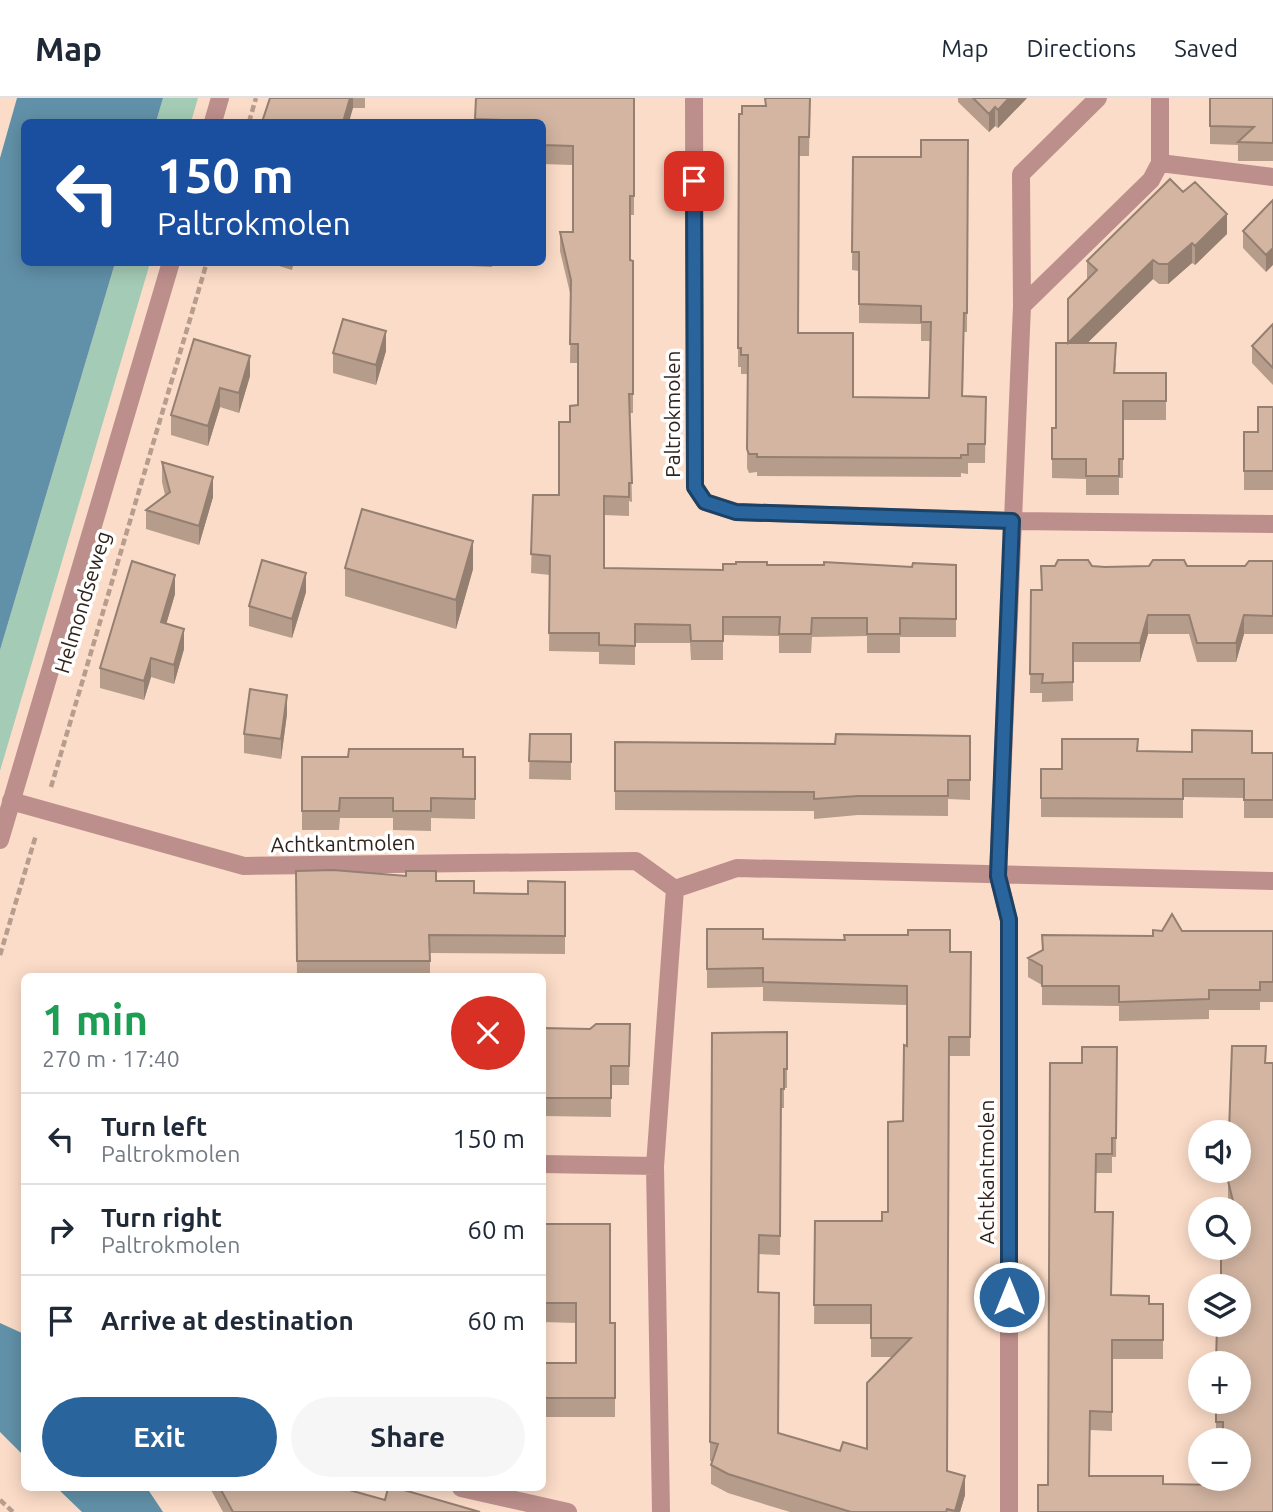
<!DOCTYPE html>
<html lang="en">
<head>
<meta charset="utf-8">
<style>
	:root { --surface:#fff; --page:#f6f6f7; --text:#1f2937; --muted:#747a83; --line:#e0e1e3; --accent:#2a649c }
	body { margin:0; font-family:Ubuntu,sans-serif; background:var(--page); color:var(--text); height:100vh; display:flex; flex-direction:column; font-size:26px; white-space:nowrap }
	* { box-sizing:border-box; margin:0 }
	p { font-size:23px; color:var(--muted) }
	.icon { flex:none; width:38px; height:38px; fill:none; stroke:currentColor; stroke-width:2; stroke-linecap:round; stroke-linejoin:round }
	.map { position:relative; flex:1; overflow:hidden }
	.side { position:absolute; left:21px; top:875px; width:525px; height:518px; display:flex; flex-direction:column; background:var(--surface); border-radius:10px; box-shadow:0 4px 18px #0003 }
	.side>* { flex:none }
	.top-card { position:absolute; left:21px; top:21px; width:525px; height:147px; border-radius:10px; box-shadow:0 4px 18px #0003; background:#1a4fa0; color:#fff; overflow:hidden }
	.buttons { position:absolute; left:1188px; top:1022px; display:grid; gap:14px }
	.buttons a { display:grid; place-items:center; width:63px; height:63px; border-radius:50%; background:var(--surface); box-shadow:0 4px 18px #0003; font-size:35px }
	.pin { position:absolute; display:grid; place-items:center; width:60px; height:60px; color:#fff; margin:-30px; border-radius:14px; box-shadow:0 4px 10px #0006 }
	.me { position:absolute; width:77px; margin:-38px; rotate:0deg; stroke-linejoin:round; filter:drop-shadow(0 0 5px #0008) }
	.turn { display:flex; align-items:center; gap:24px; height:147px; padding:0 21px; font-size:32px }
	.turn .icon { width:91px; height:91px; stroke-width:2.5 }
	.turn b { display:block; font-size:49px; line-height:60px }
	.round { display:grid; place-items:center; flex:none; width:74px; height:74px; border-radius:37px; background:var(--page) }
	.head { display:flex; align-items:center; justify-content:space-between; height:119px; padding:0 21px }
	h1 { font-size:42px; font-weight:700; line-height:52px; color:#1e9e55 }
	.action { display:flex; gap:14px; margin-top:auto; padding:14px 21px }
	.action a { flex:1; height:80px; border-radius:42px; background:var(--accent); color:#fff; font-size:28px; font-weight:700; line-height:80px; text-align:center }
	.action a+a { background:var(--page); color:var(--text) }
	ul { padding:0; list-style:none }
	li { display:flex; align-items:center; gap:21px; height:91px; padding:0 21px; border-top:2px solid var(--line) }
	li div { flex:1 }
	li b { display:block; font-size:26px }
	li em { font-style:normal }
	header { display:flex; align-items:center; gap:42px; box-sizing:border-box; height:98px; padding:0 35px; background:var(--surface); border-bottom:2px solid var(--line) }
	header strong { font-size:33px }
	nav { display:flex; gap:38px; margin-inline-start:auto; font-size:24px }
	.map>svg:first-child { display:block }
</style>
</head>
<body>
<header>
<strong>Map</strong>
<nav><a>Map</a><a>Directions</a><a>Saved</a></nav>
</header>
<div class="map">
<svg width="1273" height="1414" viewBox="0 0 1273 1414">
	<rect width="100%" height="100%" fill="#fbdcc8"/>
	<path fill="#a4cbb5" d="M163,0H198L191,24H156Z
		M115,165H150L0,673V552Z"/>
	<path fill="#6191a9" d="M17,0H163L156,24H24V164L115,165L0,552V60Z
		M0,1225L24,1236V1358L0,1334Z
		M57,1390H147L163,1414H82Z"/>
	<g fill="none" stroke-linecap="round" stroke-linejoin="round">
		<path stroke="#b69d8d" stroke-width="4.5" stroke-dasharray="7 3.5" stroke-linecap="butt" d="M249,24L256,0
			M51,689L207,164
			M0,857L36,737
			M0,1402L13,1414"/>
		<path stroke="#bd8f8c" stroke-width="18" d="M694,0L695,389L705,404L736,414L1012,423L1273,426
			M213,24L220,0
			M1160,65L1273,79
			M1022,208L1151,82L1160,65V0
			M11,703L244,768L636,763L675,791
			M0,742L171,164
			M542,1066L655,1068
			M461,1390L568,1414
			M661,1414L655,1068L675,791L737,770L1273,783
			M1009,1414V822L998,778L1022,208L1021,76L1098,0"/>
	</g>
	<path fill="#b59c8b" d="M270,0H365V10H353Z
		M476,0H634V117H630V162L633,163V315H630L632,404L629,403V418L604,417V470L723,472L767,467L912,469L956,467V539H900V555H867V538L812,539L811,555H779V538L723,537V562H691L690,545H635V567L599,566V554L549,553L550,477L531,475L533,397H559L570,324L578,307V265H570L571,199L560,153V134H573V67L542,66V24H475Z
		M810,0L809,58H799L798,235L853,299L929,300L930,243H921V226L859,225V173L852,172L853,59H921L968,42L967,234H964L963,298L986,299L985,365H968V376L961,375V379L757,378V374L749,375L747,370L748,276H741V269H738L739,16Z
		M958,0H1027L998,30L995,28L989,34L958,4Z
		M1210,0H1273V63H1238V47L1210,46Z
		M1273,102L1266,174L1243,150V133Z
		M1227,136L1195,167L1192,165L1168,186H1159L1153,181L1087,245L1116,265L1115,275H1166V322H1123V380H1119V397H1086V381L1052,380V330H1056L1068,245L1087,182V163Z
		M266,164H294L292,172Z
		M449,164H492V169L449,167Z
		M1273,226V287L1252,265V248Z
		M194,241L250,278L239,315L220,309L208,348L171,337V317Z
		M386,253L376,287L333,275V255Z
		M1273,309V392H1244V334H1258Z
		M162,364L213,399L199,447L146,431V412L165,397L162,384Z
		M1273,463V536H1244L1236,564H1197L1189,536H1148L1140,564H1073V603L1042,604V595H1030L1031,492H1042L1092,468L1105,469L1245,468Z
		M345,470L473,471L456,531L345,498Z
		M306,494L292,540L249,528V508Z
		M175,496L166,526L184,551L174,586L151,579L144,602L100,590V570Z
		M287,616L281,661L244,655V636Z
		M530,636H571V682L529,681Z
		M970,638V702L948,701V718L858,717L814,721V713L615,712V644L835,646Z
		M1137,653L1273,655V720H1244V700L1183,699V720L1041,719V671H1062Z
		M302,659H475V721L431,720V733L393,732V720H340L339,732H302Z
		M296,773L436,783L474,795L528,796L565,784V856L430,855V878H297Z
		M707,831L763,841L950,854H971L970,958H949L947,1373L965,1397L960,1414H790L728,1395L711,1386V1367L713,1363H710V1344L787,934V990H784V1010H781L780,1157L759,1156L758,1194L778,1335L840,1353L867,1351L893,1259H871V1226H814L815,1123H882L888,1114L903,1023L907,948V907L763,903V889L707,890Z
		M1182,833H1273V904H1260V912H1209V921L1119,923V908L1042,907V887L1028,879V860Z
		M630,926L629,987H611V1019L542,1018V930L590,931Z
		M1117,949L1116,1059H1112V1075H1096L1095,1114L1112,1197L1149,1206H1163V1261H1112V1333L1090,1332V1378L1163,1386L1221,1387L1239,1342H1216V1304L1221,1178L1239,1111H1230L1228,1102V1073L1266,965L1273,1414L1048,1387L1082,965Z
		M542,1126L610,1225H615V1319H542V1265H576V1225L542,1224Z
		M210,1390H342L385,1402L480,1414H223Z"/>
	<path fill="#947f71" d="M350,0H353V10L349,24H343Z
		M1009,0H1027L998,30V12Z
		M995,9V28L989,34V16Z
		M1227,116V136L1195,167V148Z
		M1192,145V165L1168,186V166Z
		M1273,150V167L1266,174V157Z
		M1153,162V181L1068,264V245Z
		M386,233V253L376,287V267Z
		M250,258V278L239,315V295Z
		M220,290V309L208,348V328Z
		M213,379V399L199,447V428Z
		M473,443V471L456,531V502Z
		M306,475V494L292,540V521Z
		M175,477V496L161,544V524Z
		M1148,517V536L1140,564V545Z
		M1244,517V536L1236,564V545Z
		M184,531V551L174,586V567Z
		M151,560V579L144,602V583Z
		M287,597V616L281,661V641Z
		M965,1378V1397L960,1414H955Z"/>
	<path fill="#d3b5a2" stroke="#947f71" stroke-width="2" d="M270,0H350L343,24H262Z
		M476,0H634V98H630V162L633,163V296H629L632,385H629V399L604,398V470L723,472V466H736V464H767V467H824V464L912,469L913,465L956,467V521L900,520V536H867V520H812L811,536H779L780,519H723V543H691L690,527L635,526V548L599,547V535H549L550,458L531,456L533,397H559V324H570V308L578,307V246H570L571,182L560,134H573V48L542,47V24H502V22L475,21Z
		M765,0H810L809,39H799L798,235H853V299L929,300L931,224H921V208L859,206V154H852L853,59H921V42H968L967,215H964L962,298L986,299L985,346H968V357H961V360L757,359V356H749L747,351L748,257H741V250H738L739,16H742V8H766Z
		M973,0H1009L998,12L995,9L989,16Z
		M1210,0H1273V45L1238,44L1254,29L1210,28Z
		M1170,81L1183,94L1195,84L1227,116L1195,148L1192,145L1168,166H1159L1153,162L1068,245V201L1097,172L1087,163Z
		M1273,102V150L1266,157L1243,133Z
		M343,221L386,233L376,267L333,255Z
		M1273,226V270L1252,248Z
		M194,241L250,258L239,295L220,290L208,328L171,317Z
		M1056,245H1116L1114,275H1166V303H1123V361H1119V378H1086V361H1052V330H1056Z
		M1258,309H1273V373H1244V334H1258Z
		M162,364L213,379L199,428L146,412L170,394Z
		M362,411L473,443L456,502L345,470Z
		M262,462L306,475L292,521L249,508Z
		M1058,462H1088L1092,468L1105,469L1149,468L1153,462H1184L1187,468H1245L1249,463H1273V518L1244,517L1236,545H1197L1189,517H1148L1140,545H1073V584L1042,585L1043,576H1030L1031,492H1042L1041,468H1055Z
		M132,463L175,477L161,524L184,531L174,567L151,560L144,583L100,570Z
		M250,591L287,597L281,641L244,636Z
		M1192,632L1252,633V655H1273V702H1244V681H1183V701L1041,700V671H1062V641H1138L1137,653L1192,654Z
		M530,636H571V664L529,663Z
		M836,636L970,638V682H948V698H858L814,701V694L615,693V644L835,646Z
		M349,651H463V659H475V701L431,700V713H393V700H340L339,713H302V659H348Z
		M333,772L406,778V773H436V783H474V795L528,796V783L565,784V838L429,837L430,863H297L296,773Z
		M1172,816L1182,833H1273V884H1260V892H1209V901L1119,904V888H1042V868L1028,860L1043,852L1042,837L1153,838V832L1162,833Z
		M707,831H763V841L845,842L844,837H908V832H950V854H971L970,939H949L947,1373L965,1378L955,1413L947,1411L946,1414H851L728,1376L711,1367L718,1346L710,1344L712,935L787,934V971H784V991H781L780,1138L759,1137L758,1194L779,1195L778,1335L840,1353L843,1344L867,1351V1285L911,1240H871V1207H814L815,1123H882V1114H888V1024L903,1023L904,947L907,948V888L763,884V870L707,871Z
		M596,926H630L629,968H611V1000H542V930L590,931Z
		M1232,948H1266L1265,965H1273V1414H1038V1387H1048L1050,965H1082V949H1117L1116,1040H1112V1056H1096L1095,1114H1113L1111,1197L1149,1198V1206H1163V1242H1112V1314L1090,1313L1089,1378H1163V1386L1221,1387L1222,1381H1239V1342H1223V1324H1216V1304H1239V1265H1216L1217,1227H1239V1188H1217V1180L1221,1178V1150H1239V1111H1235L1228,1083V1073H1239V1034H1229Z
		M542,1126H610V1225H615V1300H542V1265H576V1205H542Z
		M220,1390H342L385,1402L388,1390H397L480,1414H233Z"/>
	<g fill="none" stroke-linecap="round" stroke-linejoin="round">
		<g stroke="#1b4165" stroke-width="18">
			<path id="route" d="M694,83L695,389L705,404L736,414L1012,423L998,778L1009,822V1199"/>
		</g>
		<use href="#route" stroke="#2a649c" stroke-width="12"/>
	</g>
	<g text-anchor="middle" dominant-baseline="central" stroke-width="7" stroke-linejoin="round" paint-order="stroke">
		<g font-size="21" fill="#2f231c" stroke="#fff">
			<text transform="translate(672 316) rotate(-90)">Paltrokmolen</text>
			<text transform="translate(82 504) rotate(-73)">Helmondseweg</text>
			<text transform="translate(343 745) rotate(-1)">Achtkantmolen</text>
			<text transform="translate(986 1074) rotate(-90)">Achtkantmolen</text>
		</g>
	</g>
</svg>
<div class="buttons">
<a><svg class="icon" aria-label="sound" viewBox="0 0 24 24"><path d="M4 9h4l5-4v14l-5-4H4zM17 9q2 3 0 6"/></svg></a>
<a><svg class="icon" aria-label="search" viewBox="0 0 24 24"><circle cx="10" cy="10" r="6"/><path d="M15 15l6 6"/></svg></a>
<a><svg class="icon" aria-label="layers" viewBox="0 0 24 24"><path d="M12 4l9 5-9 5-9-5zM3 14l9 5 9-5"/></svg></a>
<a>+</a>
<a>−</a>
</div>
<div class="pin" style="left:694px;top:83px;background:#d93025"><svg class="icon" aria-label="arrive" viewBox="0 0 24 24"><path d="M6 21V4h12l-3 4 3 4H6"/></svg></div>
<svg class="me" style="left:1009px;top:1199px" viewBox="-20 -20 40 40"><circle r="17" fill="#2a649c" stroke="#fff" stroke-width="3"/><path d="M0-11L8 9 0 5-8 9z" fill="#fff"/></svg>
<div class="top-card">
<div class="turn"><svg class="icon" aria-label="left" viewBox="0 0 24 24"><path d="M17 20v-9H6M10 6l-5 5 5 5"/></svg><div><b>150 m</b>Paltrokmolen</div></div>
</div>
<section class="side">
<div class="head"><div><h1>1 min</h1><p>270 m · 17:40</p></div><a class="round" style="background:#d93025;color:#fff"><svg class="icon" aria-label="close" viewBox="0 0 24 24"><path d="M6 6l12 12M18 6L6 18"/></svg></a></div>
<ul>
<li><svg class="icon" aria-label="left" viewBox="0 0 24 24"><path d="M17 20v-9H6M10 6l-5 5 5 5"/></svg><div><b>Turn left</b><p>Paltrokmolen</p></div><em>150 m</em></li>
<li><svg class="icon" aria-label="right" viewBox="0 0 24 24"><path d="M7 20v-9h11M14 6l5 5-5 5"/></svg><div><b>Turn right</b><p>Paltrokmolen</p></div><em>60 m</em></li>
<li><svg class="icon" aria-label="arrive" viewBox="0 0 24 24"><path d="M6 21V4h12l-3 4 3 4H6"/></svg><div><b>Arrive at destination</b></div><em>60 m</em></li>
</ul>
<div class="action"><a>Exit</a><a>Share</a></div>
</section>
</div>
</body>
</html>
